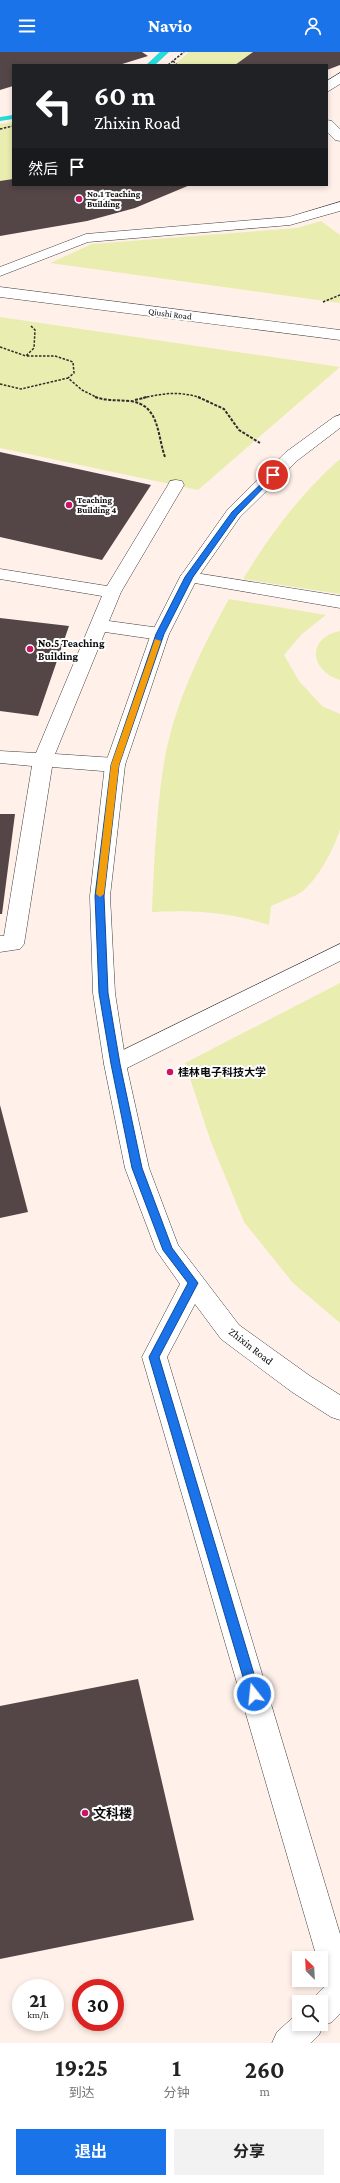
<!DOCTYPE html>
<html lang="zh">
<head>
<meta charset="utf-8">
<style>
	:root { --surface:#fff; --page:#f2f2f2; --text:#222; --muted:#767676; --accent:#1a73e8 }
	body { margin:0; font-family:"Crimson Pro","Noto Sans SC",serif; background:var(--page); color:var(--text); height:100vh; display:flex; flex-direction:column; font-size:15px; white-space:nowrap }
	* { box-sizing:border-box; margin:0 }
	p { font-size:13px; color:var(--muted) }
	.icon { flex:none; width:22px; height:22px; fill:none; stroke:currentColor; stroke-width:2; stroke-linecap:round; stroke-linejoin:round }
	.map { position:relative; height:1991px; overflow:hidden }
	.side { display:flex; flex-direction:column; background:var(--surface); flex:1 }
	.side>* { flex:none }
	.guide { position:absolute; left:12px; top:12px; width:316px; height:122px; border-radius:0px; box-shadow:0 2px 6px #0003; background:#202124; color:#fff; overflow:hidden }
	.needle { width:26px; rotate:336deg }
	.tools { position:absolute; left:292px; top:1899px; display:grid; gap:8px }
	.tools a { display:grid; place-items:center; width:36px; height:36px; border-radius:0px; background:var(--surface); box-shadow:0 2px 6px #0003; font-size:20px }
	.speed { position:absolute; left:12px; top:1927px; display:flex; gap:8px; font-size:20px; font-weight:700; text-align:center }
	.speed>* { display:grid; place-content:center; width:52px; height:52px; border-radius:50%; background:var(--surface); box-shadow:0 2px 6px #0003; line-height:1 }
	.speed small { font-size:10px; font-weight:400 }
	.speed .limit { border:6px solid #d22; background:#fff; color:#111 }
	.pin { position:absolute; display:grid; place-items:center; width:34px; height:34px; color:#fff; margin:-17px; border:2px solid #fff; border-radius:50%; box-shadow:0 1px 4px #0007 }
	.me { position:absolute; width:44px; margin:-22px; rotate:344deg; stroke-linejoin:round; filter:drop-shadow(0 0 3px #0008) }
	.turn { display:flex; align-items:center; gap:14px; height:84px; padding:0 16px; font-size:18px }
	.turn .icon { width:52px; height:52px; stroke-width:2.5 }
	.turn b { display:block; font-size:28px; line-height:34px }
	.then { display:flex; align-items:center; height:38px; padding:0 16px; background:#0003; gap:8px; font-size:15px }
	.eta { display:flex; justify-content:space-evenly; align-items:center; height:68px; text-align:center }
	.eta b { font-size:24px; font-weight:700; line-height:28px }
	.primary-button { display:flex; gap:8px; margin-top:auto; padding:8px 16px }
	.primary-button a { flex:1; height:46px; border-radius:0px; background:var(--accent); color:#fff; font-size:16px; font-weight:700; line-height:46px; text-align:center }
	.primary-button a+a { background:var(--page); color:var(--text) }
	header { display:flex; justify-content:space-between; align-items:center; height:52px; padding:0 16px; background:var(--accent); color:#fff; font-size:18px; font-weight:700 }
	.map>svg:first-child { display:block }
</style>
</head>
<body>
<header><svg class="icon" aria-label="menu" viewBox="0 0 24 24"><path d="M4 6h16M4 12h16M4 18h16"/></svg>Navio<svg class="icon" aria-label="person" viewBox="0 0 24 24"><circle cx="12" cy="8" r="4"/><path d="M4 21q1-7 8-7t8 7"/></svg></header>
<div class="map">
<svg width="340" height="1991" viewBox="0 0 340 1991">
	<rect width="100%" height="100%" fill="#fff1e9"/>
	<path fill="#e9edaf" d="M189,0H253L235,13H174Z
		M13,70V127L0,129V72Z
		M321,169L340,183V251L50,211L92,192L297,176Z
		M0,265L340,315L198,438L0,396Z
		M340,407V542L243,527C270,483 300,442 340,407Z
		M229,547L326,563L302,582L284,603L299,629L322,654L340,662V777C335,795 319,825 304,838C296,845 281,849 271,854L269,873C228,860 195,858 152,860C154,812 156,764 163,717C172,657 200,599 229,547Z
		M340,579V628C310,619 306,586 340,579Z
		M340,931V1271L293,1231L244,1170L211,1090L185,1011Z"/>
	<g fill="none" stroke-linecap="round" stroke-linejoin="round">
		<path fill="#27dbd9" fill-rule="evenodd" d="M160,0H169L155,13H146Z
			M13,63V67L0,69V65Z"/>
	</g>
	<path fill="#544647" d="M0,0H142L148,4L119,13H13V34L0,38Z
		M253,0H340V13L327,18V13H235Z
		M13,127V133H190L135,156L87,169L0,184V129Z
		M0,400L151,433L102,508L0,485Z
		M0,566L69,574L38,664L0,659Z
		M0,762H15L2,862H0Z
		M0,1053L28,1160L0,1166Z
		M138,1627L194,1868L0,1907V1654Z"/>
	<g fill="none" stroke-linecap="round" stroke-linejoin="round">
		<g stroke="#3e3e3e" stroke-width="1">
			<path id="service" d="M176,428L182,429L184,433L121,540L109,569L160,576L166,578L169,582L166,586L160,588L105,580L55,702L115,706L122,708L125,713L122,718L115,720L52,715L24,892L20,897L0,900V884H4L32,714L0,711V699L36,701L102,544L0,527V517L107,534L168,433L170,429Z
				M189,520L340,544V556L183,529L180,525L183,521Z
				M340,892V909L123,1018L115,1021L107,1018L104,1012L107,1006Z"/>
		</g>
		<g stroke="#3e3e3e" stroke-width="1">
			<path id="minor" d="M340,21V32L327,40V29Z
				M327,68L332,69L340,77V89L335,88L327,80Z
				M340,150V159L290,173L88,190L0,224V215L86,182L289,165Z
				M0,235L340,278V288L0,245Z
				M340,363V376L298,408L240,465L198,525L169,582L125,713L110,844L115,941L126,1012L149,1116L178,1193L239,1273L310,1324L340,1343V1368L331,1365L292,1340L221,1287L195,1252L167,1305L340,1882V1962L332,1970L323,1974L319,1983L311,1991H272L277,1980L299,1960V1972H321V1950H309L325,1934L321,1920V1906H317L142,1305L180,1232L156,1198L125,1116L104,1012L93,941L90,844L105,713L151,582L180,525L228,457L286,400L334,365Z"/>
		</g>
		<path stroke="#2d2d2d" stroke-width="1.5" stroke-dasharray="2.5 1.5" stroke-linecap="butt" d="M173,9L177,13
			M168,13L184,0
			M0,77L13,74
			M323,250L340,243
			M31,274L35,278L34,296L26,304H55L73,310L74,321L68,326
			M0,295L26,304
			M0,332L21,337L68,326L82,338L98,346
			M143,346C163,341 181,339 201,346"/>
		<path stroke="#2d2d2d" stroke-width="2" stroke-dasharray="3 1.5" stroke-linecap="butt" d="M95,345C107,349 118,348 130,349C160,353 157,383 165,405
			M198,345L224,357L239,378L260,391
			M135,348L147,345"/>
		<use href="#service" fill="#fff" fill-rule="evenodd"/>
		<use href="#minor" fill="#fff" fill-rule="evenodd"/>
	</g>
	<path fill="#1a73e8" stroke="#114b97" d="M271,422L276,423L237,463L193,525L164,582L119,713L104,844L108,941L120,1012L142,1116L172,1196L198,1231L159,1305L260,1642L258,1646L254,1648L250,1646L248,1642L149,1305L188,1231L163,1198L132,1116L111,1012L99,941L95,844L111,713L156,582L185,525L232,460Z"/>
	<path fill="#f59e0b" d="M155,587L161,589L119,713L104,842L100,845L96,842L111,713Z"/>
	<g fill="#c81667" stroke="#fff" stroke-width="1.5">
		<circle cx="79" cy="147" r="4"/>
		<circle cx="69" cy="453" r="4"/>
		<circle cx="30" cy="597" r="4"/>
		<circle cx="170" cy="1020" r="4"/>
		<circle cx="85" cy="1761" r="4"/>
	</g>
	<g text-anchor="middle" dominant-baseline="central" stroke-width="4" stroke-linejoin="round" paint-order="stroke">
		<g font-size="9" font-weight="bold" fill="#0b0b0b" stroke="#fff" text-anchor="start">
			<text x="87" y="142">No.1 Teaching<tspan x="87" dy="10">Building</tspan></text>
			<text x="77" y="448">Teaching<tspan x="77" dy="10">Building 4</tspan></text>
		</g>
		<g font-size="9" fill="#0b0b0b" stroke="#fff">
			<text transform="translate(170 262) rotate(7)">Qiushi Road</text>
		</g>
		<g font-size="11" font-weight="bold" fill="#0b0b0b" stroke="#fff" text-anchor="start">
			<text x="38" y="591">No.5 Teaching<tspan x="38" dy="13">Building</tspan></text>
			<text x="178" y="1020">桂林电子科技大学</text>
		</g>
		<g font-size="11" fill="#0b0b0b" stroke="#fff">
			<text transform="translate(251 1294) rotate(38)">Zhixin Road</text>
		</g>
		<g font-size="13" font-weight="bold" fill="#0b0b0b" stroke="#fff" text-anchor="start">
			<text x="93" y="1761">文科楼</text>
		</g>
	</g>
</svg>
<div class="tools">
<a><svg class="needle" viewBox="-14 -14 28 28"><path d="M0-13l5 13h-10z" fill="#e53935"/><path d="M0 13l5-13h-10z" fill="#767676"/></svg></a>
<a><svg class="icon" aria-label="search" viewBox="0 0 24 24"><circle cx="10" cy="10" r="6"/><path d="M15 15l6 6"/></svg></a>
</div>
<div class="speed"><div>21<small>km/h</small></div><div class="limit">30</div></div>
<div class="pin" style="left:273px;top:423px;background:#d93025"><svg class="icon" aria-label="arrive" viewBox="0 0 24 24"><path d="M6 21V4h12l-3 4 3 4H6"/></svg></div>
<svg class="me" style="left:254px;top:1642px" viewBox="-20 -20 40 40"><circle r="17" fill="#1a73e8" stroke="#fff" stroke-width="3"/><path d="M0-11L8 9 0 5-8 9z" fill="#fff"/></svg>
<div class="guide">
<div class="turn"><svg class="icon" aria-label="left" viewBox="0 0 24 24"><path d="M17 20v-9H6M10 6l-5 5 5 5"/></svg><div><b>60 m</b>Zhixin Road</div></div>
<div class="then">然后<svg class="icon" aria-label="arrive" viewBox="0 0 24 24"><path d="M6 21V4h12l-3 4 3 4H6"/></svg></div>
</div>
</div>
<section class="side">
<div class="eta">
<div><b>19:25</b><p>到达</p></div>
<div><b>1</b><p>分钟</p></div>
<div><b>260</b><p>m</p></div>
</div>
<div class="primary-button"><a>退出</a><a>分享</a></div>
</section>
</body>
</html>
